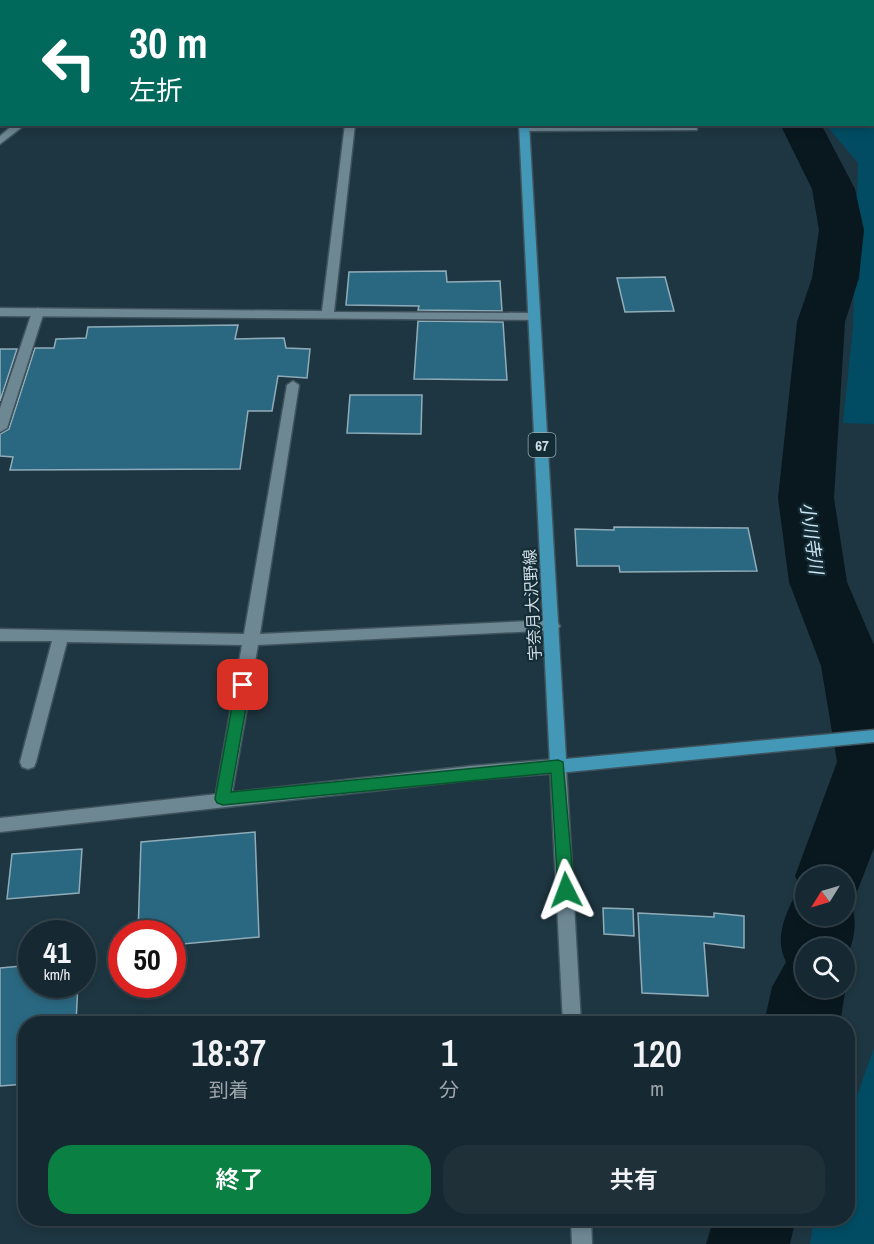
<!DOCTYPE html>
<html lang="ja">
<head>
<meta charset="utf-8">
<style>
	:root { --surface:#162831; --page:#1f3039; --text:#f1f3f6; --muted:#9ea6ab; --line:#35444d; --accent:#0b8043 }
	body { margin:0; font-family:"Archivo Narrow","Noto Sans JP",sans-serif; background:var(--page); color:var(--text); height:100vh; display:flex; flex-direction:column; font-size:22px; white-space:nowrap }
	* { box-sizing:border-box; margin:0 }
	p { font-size:20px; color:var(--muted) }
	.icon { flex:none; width:33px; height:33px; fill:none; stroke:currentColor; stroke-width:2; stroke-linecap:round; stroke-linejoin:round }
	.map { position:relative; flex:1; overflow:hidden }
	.drawer { position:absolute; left:18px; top:1016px; width:837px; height:210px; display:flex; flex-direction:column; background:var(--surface); border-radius:24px; box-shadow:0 3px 9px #0003,0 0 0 2px var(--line) }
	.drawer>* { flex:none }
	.banner { position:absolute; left:0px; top:0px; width:874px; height:126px; box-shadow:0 3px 9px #0003,0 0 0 2px var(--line); background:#00695c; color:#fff; overflow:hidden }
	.needle { width:39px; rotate:233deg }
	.buttons { position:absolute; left:795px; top:866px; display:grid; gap:12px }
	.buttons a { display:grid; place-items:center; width:60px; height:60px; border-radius:50%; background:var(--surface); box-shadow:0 3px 9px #0003,0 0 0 2px var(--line); font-size:30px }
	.speed { position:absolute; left:18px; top:920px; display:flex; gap:12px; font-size:30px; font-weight:700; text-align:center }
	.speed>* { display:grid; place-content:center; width:78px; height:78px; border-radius:50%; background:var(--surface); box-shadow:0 3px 9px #0003,0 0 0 2px var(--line); line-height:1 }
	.speed small { font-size:15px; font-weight:400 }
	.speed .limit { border:9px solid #d22; background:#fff; color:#111 }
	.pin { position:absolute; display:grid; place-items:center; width:51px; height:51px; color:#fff; margin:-26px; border-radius:12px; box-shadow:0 3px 9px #0006 }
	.me { position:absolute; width:66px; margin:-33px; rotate:357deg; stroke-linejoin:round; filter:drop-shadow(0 0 4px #0008) }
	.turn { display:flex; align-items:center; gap:21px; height:126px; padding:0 30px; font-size:27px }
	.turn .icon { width:78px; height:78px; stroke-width:2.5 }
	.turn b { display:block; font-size:42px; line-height:51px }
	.eta { display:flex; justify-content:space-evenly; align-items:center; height:102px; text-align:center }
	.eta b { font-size:36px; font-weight:600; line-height:42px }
	.cta { display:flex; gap:12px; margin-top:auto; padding:12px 30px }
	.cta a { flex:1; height:69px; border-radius:24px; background:var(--accent); color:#fff; font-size:24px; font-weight:600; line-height:69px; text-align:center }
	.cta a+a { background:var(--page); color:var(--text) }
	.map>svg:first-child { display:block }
</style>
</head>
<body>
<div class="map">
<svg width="874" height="1244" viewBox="0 0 874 1244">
	<rect width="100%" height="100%" fill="#1e3641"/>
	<path fill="#014c63" d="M776,0H874V424L843,423L853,327L858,163L826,125L873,124V2Z
		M874,1048V1244H810L814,1218H848V1121Z"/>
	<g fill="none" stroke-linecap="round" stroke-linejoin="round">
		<path fill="#09181f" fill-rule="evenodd" d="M697,0H733L734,2H698Z
			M780,124H821L855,189L864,230L859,278L845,322L834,498L847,582L874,645V848L855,897L849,899C859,920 855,941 844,962V948H806V987H844V984L846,987L840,1023H764L772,987L786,962C774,938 785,916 796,893L802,891L795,876L837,762L821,666L789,582L778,498L797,322L812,278L819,230L812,189ZM806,876H844V915H806Z
			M714,1218H796L790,1244H706Z"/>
	</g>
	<path fill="#2a6881" stroke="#91acb9" stroke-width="1.5" d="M446,271L447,282L500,281L502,311L418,310L419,306L346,305L349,272Z
		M665,277L674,311L625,312L617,278Z
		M418,321L503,322L507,380L414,379Z
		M238,325L235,339L284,338L286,348L310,349L307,378L278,376L272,411H248L240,469L10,470L13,457L0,456V434L9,429L35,348H54L56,339L86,338L88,327Z
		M0,349H17L0,401Z
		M350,395H422L421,434L347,433Z
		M614,527L748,528L757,571L620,572L619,566H577L575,529L614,530Z
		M255,832L259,937L172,945V933H138L141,842Z
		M82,849L79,893L7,899L12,854Z
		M603,908L633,909L634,936L604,934Z
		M638,913L714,917V913L744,916V948L704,943L708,996L642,993Z
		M32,965V984H78L76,1023H26V1084L0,1086V968Z"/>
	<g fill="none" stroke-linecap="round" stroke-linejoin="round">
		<g stroke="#3f535c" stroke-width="3">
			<path id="service" d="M38,308L44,312L7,428L0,432V408L32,312Z
				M293,381L299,385L260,634L552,620L557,622L560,626L557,630L258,645L231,799L229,804L223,806L217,804L215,799L242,645L67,642L36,762L34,767L28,769L22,767L20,762L52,641H0V629L244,634L287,385Z"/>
		</g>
		<g stroke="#3f535c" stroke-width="3">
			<path id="minor" d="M145,0H155L145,2Z
				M359,0H369V2H359Z
				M14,124H26L0,144V136Z
				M345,124H355L334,312L534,313L538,314V320L0,316V308L322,311Z
				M693,125L697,126V130L524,131L519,128L524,125Z"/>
		</g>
		<g stroke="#3f535c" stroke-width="3">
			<path id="tertiary" d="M558,759L564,761L566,766L564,771L558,773L471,780L0,832V818L471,766Z"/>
		</g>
		<g stroke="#3f535c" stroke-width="3">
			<path id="secondary" d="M558,759L564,761L566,766L581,1023H563L550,766L552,761Z
				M571,1218H591L592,1244H572Z"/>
		</g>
		<g stroke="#3f535c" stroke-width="3">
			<path id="primary" d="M512,0H522V2H512Z
				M519,124H529L566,759L874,730V742L558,773L552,771L550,766Z"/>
		</g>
		<use href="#service" fill="#6d8793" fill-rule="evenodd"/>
		<use href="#minor" fill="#6d8793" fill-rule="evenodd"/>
		<use href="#tertiary" fill="#6d8793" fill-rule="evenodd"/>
		<use href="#secondary" fill="#6d8793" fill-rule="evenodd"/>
		<use href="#primary" fill="#4398b7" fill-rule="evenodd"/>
	</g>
	<path fill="#0b8043" stroke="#07532c" stroke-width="1.5" d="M243,680L250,685L231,792L558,760L563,762L574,890L571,894H560L558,890L551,773L223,805L217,803L215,799L236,685Z"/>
	<g text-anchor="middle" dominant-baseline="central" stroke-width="4.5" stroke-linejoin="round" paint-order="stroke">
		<rect fill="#142c36" stroke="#98a9b0" stroke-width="1.5" x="528.5" y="433" width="27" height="24" rx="4.5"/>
		<g font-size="15" font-weight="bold" fill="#d0dee4">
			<text x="542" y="445">67</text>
		</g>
		<g font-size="16" fill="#d0dee4" stroke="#142c36">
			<text transform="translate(532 605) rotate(-93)">宇奈月大沢野線</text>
		</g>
		<g font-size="18" font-style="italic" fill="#cde6f2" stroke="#142c36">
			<text transform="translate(812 538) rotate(82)">小川寺川</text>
		</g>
	</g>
</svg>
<div class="buttons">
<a><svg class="needle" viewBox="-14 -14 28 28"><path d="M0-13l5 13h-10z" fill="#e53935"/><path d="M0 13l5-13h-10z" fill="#9ea6ab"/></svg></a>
<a><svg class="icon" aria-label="search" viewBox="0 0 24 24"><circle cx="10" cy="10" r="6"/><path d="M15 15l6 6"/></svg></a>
</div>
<div class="speed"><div>41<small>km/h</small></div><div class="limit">50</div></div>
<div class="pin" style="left:243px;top:685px;background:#d93025"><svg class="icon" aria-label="arrive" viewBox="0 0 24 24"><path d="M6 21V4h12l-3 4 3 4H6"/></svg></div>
<svg class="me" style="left:566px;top:890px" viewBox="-20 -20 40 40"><path d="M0-17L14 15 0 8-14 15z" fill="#0b8043" stroke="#fff" stroke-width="4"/></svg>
<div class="banner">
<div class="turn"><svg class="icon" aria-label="left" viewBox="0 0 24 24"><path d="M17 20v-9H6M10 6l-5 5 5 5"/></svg><div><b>30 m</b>左折</div></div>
</div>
<section class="drawer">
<div class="eta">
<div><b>18:37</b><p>到着</p></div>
<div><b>1</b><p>分</p></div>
<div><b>120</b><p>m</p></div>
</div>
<div class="cta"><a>終了</a><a>共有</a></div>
</section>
</div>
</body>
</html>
